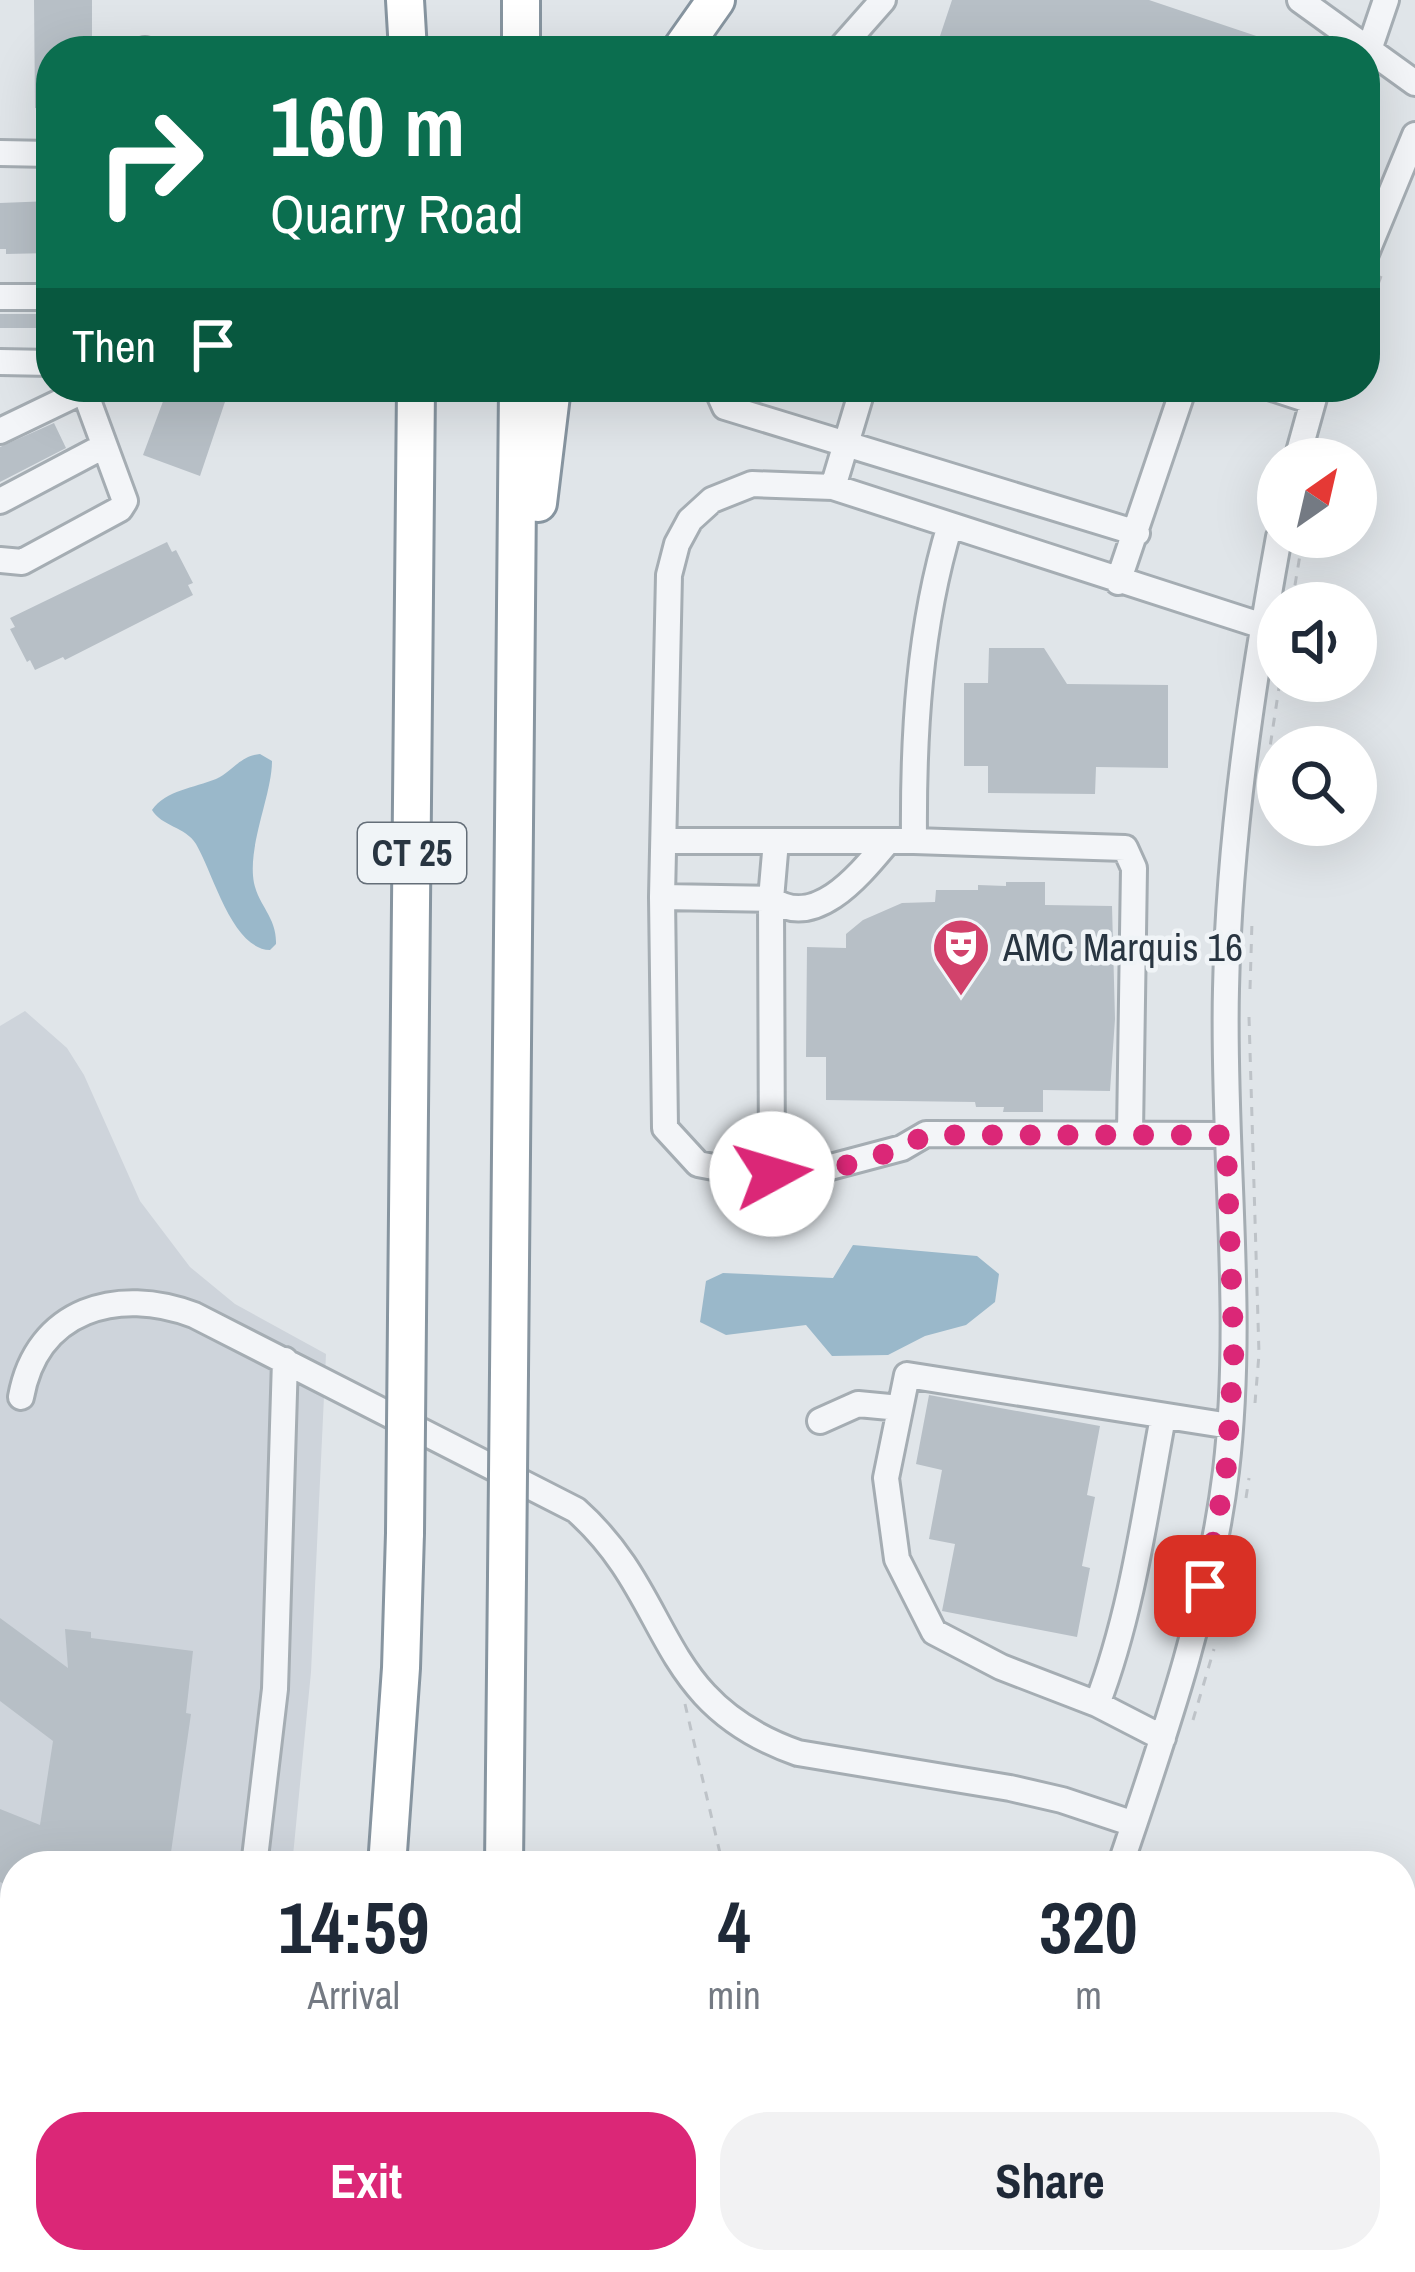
<!DOCTYPE html>
<html lang="en">
<head>
<meta charset="utf-8">
<style>
	:root { --surface:#fff; --page:#f2f2f3; --text:#1f2937; --muted:#747a83; --accent:#db2777 }
	body { margin:0; font-family:"Archivo Narrow",sans-serif; background:var(--page); color:var(--text); height:100vh; display:flex; flex-direction:column; font-size:45px; white-space:nowrap }
	* { box-sizing:border-box; margin:0 }
	p { font-size:39px; color:var(--muted) }
	.icon { flex:none; width:66px; height:66px; fill:none; stroke:currentColor; stroke-width:2; stroke-linecap:round; stroke-linejoin:round }
	.map { position:relative; flex:1; overflow:hidden }
	.side { position:absolute; left:0px; top:1851px; width:1416px; height:423px; display:flex; flex-direction:column; background:var(--surface); border-radius:48px 48px 0 0; box-shadow:0 12px 48px #0002 }
	.side>* { flex:none }
	.guide { position:absolute; left:36px; top:36px; width:1344px; height:366px; border-radius:48px; box-shadow:0 12px 48px #0002; background:#0b6e4f; color:#fff; overflow:hidden }
	.needle { width:78px; rotate:34deg }
	.controls { position:absolute; left:1257px; top:438px; display:grid; gap:24px }
	.controls a { display:grid; place-items:center; width:120px; height:120px; border-radius:50%; background:var(--surface); box-shadow:0 12px 48px #0002; font-size:60px }
	.pin { position:absolute; display:grid; place-items:center; width:102px; height:102px; color:#fff; margin:-51px; border-radius:24px; box-shadow:0 6px 18px #0006 }
	.me { position:absolute; width:132px; margin:-66px; rotate:84deg; stroke-linejoin:round; filter:drop-shadow(0 0 9px #0008) }
	.turn { display:flex; align-items:center; gap:42px; height:252px; padding:0 36px; font-size:54px }
	.turn .icon { width:156px; height:156px; stroke-width:2.5 }
	.turn b { display:block; font-size:84px; line-height:102px }
	.then { display:flex; align-items:center; height:114px; padding:0 36px; background:#0003; gap:24px; font-size:45px }
	.eta { display:flex; justify-content:space-evenly; align-items:center; height:204px; text-align:center }
	.eta b { font-size:72px; font-weight:700; line-height:84px }
	.cta { display:flex; gap:24px; margin-top:auto; padding:24px 36px }
	.cta a { flex:1; height:138px; border-radius:48px; background:var(--accent); color:#fff; font-size:48px; font-weight:700; line-height:138px; text-align:center }
	.cta a+a { background:var(--page); color:var(--text) }
	.map>svg:first-child { display:block }
</style>
</head>
<body>
<div class="map">
<svg width="1415" height="2272" viewBox="0 0 1415 2272">
	<rect width="100%" height="100%" fill="#e0e5e9"/>
	<path fill="#ced4db" d="M25,1011L67,1048L84,1075L140,1201L190,1267L235,1304L326,1354L311,1672L292,1866H15V2259H230L226,2272H29L0,2253V1026Z"/>
	<path fill="#9ab8ca" d="M260,754L272,761C272,795 247,846 254,883C259,906 277,918 276,944L270,950C232,949 214,875 196,844C186,827 161,826 152,810C166,790 194,788 216,779C233,771 240,756 260,754Z
		M853,1245L977,1256L999,1274L995,1302L966,1325L925,1336L888,1355L832,1356L806,1325L726,1335L700,1322L706,1281L723,1273L833,1278Z"/>
	<path fill="#b7bfc6" d="M34,0H92V51H51V109L35,108Z
		M952,0H1149L1292,48L935,51Z
		M51,201V253L6,254V249H0V203Z
		M0,314H51V328H0Z
		M181,387H230L200,476L143,455L168,388L179,392Z
		M54,423L66,448L0,482V447Z
		M167,542L172,552L176,550L193,583L188,585L193,595L65,660L63,657L35,670L30,660L27,662L10,629L15,627L10,618Z
		M989,648H1044L1067,684L1168,685V768L1096,767L1095,794L988,793V766H964V683H988Z
		M1006,882H1045V905L1112,906L1115,1019L1110,1091L1043,1090V1112H1003L1004,1107H976L975,1102L826,1100V1057H806L807,947L846,948V934L863,920L902,903L935,902L936,890H978V885L1006,886Z
		M929,1395L1100,1426L1087,1495L1095,1497L1082,1566L1090,1568L1077,1637L942,1611L955,1544L929,1539L942,1470L916,1464Z
		M0,1618L68,1668L65,1629L91,1632V1638L193,1651L186,1713L191,1714L169,1866H15V1888L0,1882V1809L40,1825L53,1741L0,1701Z
		M0,1979L15,1981V2049L0,2047Z"/>
	<g fill="none" stroke-linecap="round" stroke-linejoin="round">
		<g stroke="#a5adb3" stroke-width="30">
			<path id="minor" d="M1300,0L1415,83
				M1370,47L1386,0
				M145,51V50
				M838,51L883,0
				M0,153L51,154
				M1365,256L1415,135
				M0,297H51
				M0,362L51,363
				M716,387L725,407L1137,533
				M1269,387L1312,401
				M0,431L83,391
				M1297,459L1317,387
				M833,487L863,387
				M0,501L104,446
				M0,560L22,562L120,509L125,501L83,387
				M1118,582L1184,387
				M666,841H914L1125,848L1134,868L1130,1133
				M914,841C913,734 919,627 950,525
				M662,897L771,899C816,931 861,873 888,841
				M1226,1135L926,1134L902,1148L804,1174H750L698,1164L665,1128L662,897L669,575L677,544L690,520L712,500L752,484L833,487L1263,626
				M772,1174L771,899L776,841
				M21,1397C37,1309 118,1286 194,1315L576,1510C675,1598 653,1702 798,1753L1010,1788L1062,1800L1134,1824
				M820,1421L858,1404L900,1408
				M1097,1704C1132,1613 1145,1513 1163,1417
				M1163,1738L1097,1704L1001,1667L934,1632L897,1559L886,1478L907,1375L1230,1426
				M254,1866L275,1689L285,1360
				M1120,1866C1164,1736 1209,1608 1226,1471C1245,1311 1222,1149 1226,989C1229,838 1252,685 1279,537
				M1401,2094L1415,2093
				M0,2182L15,2186
				M1222,2259L1266,2270L1335,2263V2272
				M983,2272L987,2259"/>
		</g>
		<g stroke="#8795a0" stroke-width="42">
			<path id="highway" d="M405,0L408,51
				M521,51V0
				M680,51L716,0
				M538,503L552,387
				M407,1318L416,387
				M509,1373L518,387
				M387,1866L401,1668L405,1533
				M504,1866L507,1576
				M510,2259L511,2272
				M304,2272L307,2259"/>
		</g>
		<path stroke="#bec3c8" stroke-width="3" stroke-dasharray="9 9" stroke-linecap="butt" d="M1365,318L1383,271
			M1292,603L1303,537
			M1265,780L1280,681
			M1250,989L1252,921
			M1249,1017L1259,1354L1255,1403
			M1246,1498L1249,1478
			M1221,1622L1226,1602
			M685,1704L723,1866
			M1193,1720L1214,1649
			M1401,1943L1415,1951
			M813,2259L816,2272
			M1010,2272L1015,2259"/>
		<use href="#minor" stroke="#f3f5f8" stroke-width="24"/>
		<use href="#highway" stroke="#fff" stroke-width="36"/>
		<g stroke="#8795a0" stroke-width="42" stroke-linecap="butt">
			<path id="highway-bridge" d="M405,1533L407,1318
				M507,1576L509,1373"/>
		</g>
		<use href="#highway-bridge" stroke="#fff" stroke-width="36"/>
	</g>
	<g fill="none" stroke-linecap="round" stroke-linejoin="round">
		<path stroke="#db2777" stroke-width="21" stroke-dasharray="0 37.8" d="M772,1174C824,1174 881,1160 926,1135H1226L1234,1350L1226,1472L1205,1586"/>
	</g>
	<defs>
		<g id="theatre-pin" transform="scale(3)"><path d="M0 17L-7.5 6A9.5 9.5 0 1 1 7.5 6Z" fill="#d2426b" stroke="#f0f4f7"/><path d="M-5-5.5Q0-4 5-5.5V0Q5 5 0 6Q-5 5-5 0ZM-3.3-2.5H-1v1.5H-3.3ZM1-2.5H3.3v1.5H1ZM-2.8 1Q0 5.5 2.8 1Z" fill="#fff"/></g>
	</defs>
	<g fill-rule="evenodd">
		<use href="#theatre-pin" x="961" y="947"/>
	</g>
	<g text-anchor="middle" dominant-baseline="central" stroke-width="9" stroke-linejoin="round" paint-order="stroke">
		<rect fill="#f0f4f7" stroke="#646e78" stroke-width="3" x="358" y="823" width="108" height="60" rx="9"/>
		<g font-size="36" font-weight="bold" fill="#283541">
			<text x="412" y="853">CT 25</text>
		</g>
		<g font-size="39" fill="#283541" stroke="#f0f4f7" text-anchor="start">
			<text x="1003" y="947">AMC Marquis 16</text>
		</g>
	</g>
</svg>
<div class="controls">
<a><svg class="needle" viewBox="-14 -14 28 28"><path d="M0-13l5 13h-10z" fill="#e53935"/><path d="M0 13l5-13h-10z" fill="#747a83"/></svg></a>
<a><svg class="icon" aria-label="sound" viewBox="0 0 24 24"><path d="M4 9h4l5-4v14l-5-4H4zM17 9q2 3 0 6"/></svg></a>
<a><svg class="icon" aria-label="search" viewBox="0 0 24 24"><circle cx="10" cy="10" r="6"/><path d="M15 15l6 6"/></svg></a>
</div>
<div class="pin" style="left:1205px;top:1586px;background:#d93025"><svg class="icon" aria-label="arrive" viewBox="0 0 24 24"><path d="M6 21V4h12l-3 4 3 4H6"/></svg></div>
<svg class="me" style="left:772px;top:1174px" viewBox="-20 -20 40 40"><circle r="19" fill="#fff"/><path d="M0-13L10 11 0 6-10 11z" fill="#db2777"/></svg>
<div class="guide">
<div class="turn"><svg class="icon" aria-label="right" viewBox="0 0 24 24"><path d="M7 20v-9h11M14 6l5 5-5 5"/></svg><div><b>160 m</b>Quarry Road</div></div>
<div class="then">Then<svg class="icon" aria-label="arrive" viewBox="0 0 24 24"><path d="M6 21V4h12l-3 4 3 4H6"/></svg></div>
</div>
<section class="side">
<div class="eta">
<div><b>14:59</b><p>Arrival</p></div>
<div><b>4</b><p>min</p></div>
<div><b>320</b><p>m</p></div>
</div>
<div class="cta"><a>Exit</a><a>Share</a></div>
</section>
</div>
</body>
</html>
